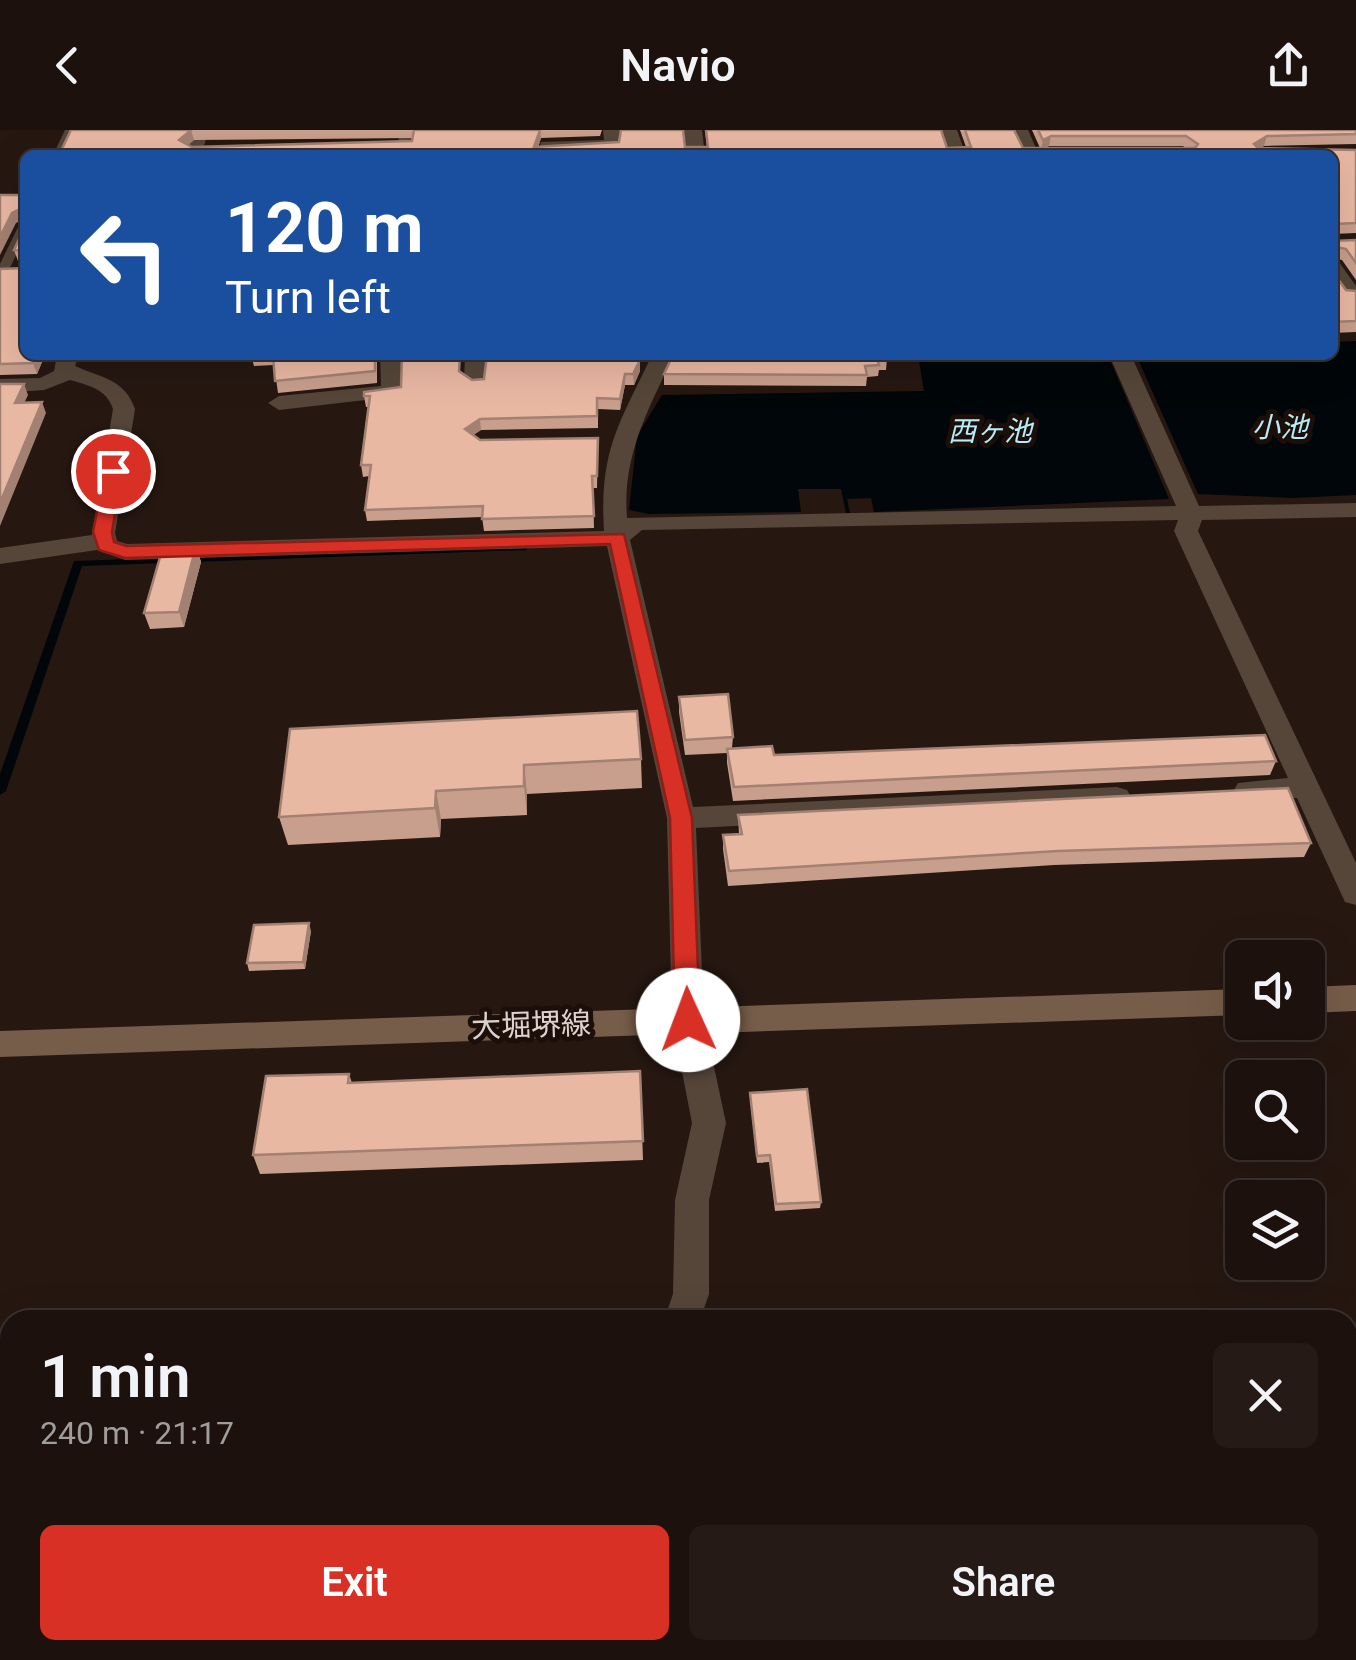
<!DOCTYPE html>
<html lang="en">
<head>
<meta charset="utf-8">
<style>
	:root { --surface:#1c110d; --page:#251a16; --text:#f1f3f6; --muted:#a09d9d; --line:#3a312e; --accent:#d93025 }
	body { margin:0; font-family:Roboto,"Noto Sans JP",sans-serif; background:var(--page); color:var(--text); height:100vh; display:flex; flex-direction:column; font-size:38px; white-space:nowrap }
	* { box-sizing:border-box; margin:0 }
	p { font-size:32px; color:var(--muted) }
	.icon { flex:none; width:55px; height:55px; fill:none; stroke:currentColor; stroke-width:2; stroke-linecap:round; stroke-linejoin:round }
	.map { position:relative; flex:1; overflow:hidden }
	.details { position:absolute; left:0px; top:1180px; width:1358px; height:350px; display:flex; flex-direction:column; background:var(--surface); border-radius:30px 30px 0 0; box-shadow:0 10px 40px #0002,0 0 0 2px var(--line) }
	.details>* { flex:none }
	.top-card { position:absolute; left:20px; top:20px; width:1318px; height:210px; border-radius:15px; box-shadow:0 10px 40px #0002,0 0 0 2px var(--line); background:#1a4fa0; color:#fff; overflow:hidden }
	.fabs { position:absolute; left:1225px; top:810px; display:grid; gap:20px }
	.fabs a { display:grid; place-items:center; width:100px; height:100px; border-radius:15px; background:var(--surface); box-shadow:0 10px 40px #0002,0 0 0 2px var(--line); font-size:50px }
	.pin { position:absolute; display:grid; place-items:center; width:85px; height:85px; color:#fff; margin:-42px; border:5px solid #fff; border-radius:50%; box-shadow:0 2px 10px #0007 }
	.me { position:absolute; width:110px; margin:-55px; rotate:358deg; stroke-linejoin:round; filter:drop-shadow(0 0 8px #0008) }
	.turn { display:flex; align-items:center; gap:35px; height:210px; padding:0 40px; font-size:45px }
	.turn .icon { width:130px; height:130px; stroke-width:2.5 }
	.turn b { display:block; font-size:70px; line-height:85px }
	.round { display:grid; place-items:center; flex:none; width:105px; height:105px; border-radius:15px; background:var(--page) }
	.summary { display:flex; align-items:center; justify-content:space-between; height:170px; padding:0 40px }
	h1 { font-size:60px; font-weight:600; line-height:75px }
	.primary-button { display:flex; gap:20px; margin-top:auto; padding:20px 40px }
	.primary-button a { flex:1; height:115px; border-radius:15px; background:var(--accent); color:#fff; font-size:40px; font-weight:600; line-height:115px; text-align:center }
	.primary-button a+a { background:var(--page); color:var(--text) }
	header { display:flex; justify-content:space-between; align-items:center; height:130px; padding:0 40px; background:var(--surface); font-size:45px; font-weight:600 }
	.map>svg:first-child { display:block }
</style>
</head>
<body>
<header><svg class="icon" aria-label="back" viewBox="0 0 24 24"><path d="M15 5l-7 7 7 7"/></svg>Navio<svg class="icon" aria-label="share" viewBox="0 0 24 24"><path d="M12 15V3M7 8l5-5 5 5M5 13v7h14v-7"/></svg></header>
<div class="map">
<svg width="1356" height="1530" viewBox="0 0 1356 1530">
	<rect width="100%" height="100%" fill="#261711"/>
	<path fill="#000609" d="M1356,211V365L1293,368L1198,364L1136,225H1332L1333,212Z
		M918,225H1108L1169,369L874,382L871,368L847,369L850,383H846L841,359H798L801,382L649,384L629,380L637,306L662,265L924,261Z"/>
	<g fill="none" stroke-linecap="round" stroke-linejoin="round">
		<path fill="#000609" fill-rule="evenodd" d="M523,415L527,416V420L82,436L6,661L0,665V644L74,431Z"/>
		<path fill="#554639" fill-rule="evenodd" d="M65,0H75L63,25H53Z
			M25,92V106L9,140L0,143V134L19,95Z"/>
		<path fill="#554639" fill-rule="evenodd" d="M191,0H209L201,25H183Z
			M400,0H418L414,25H396Z
			M603,0H621L619,19L538,25L541,12L604,10Z
			M684,0H702L705,25H687Z
			M939,0H957L966,25H948Z
			M1010,0H1028L1039,25H1021Z
			M1332,130L1339,132L1356,156V170L1345,169L1332,151Z
			M57,225H79L75,236C101,248 124,248 135,279L115,403L117,411L127,414L604,401C599,321 619,294 652,225H674C648,280 622,326 627,388L1176,376L1109,225H1131L1199,376L1356,373V387L1202,390L1198,401L1356,733V775L1345,772L1297,668L1238,667L1234,660L1238,653L1288,648L1174,401L1178,390L642,400L630,410L693,677L1117,657L1127,660L1131,667L1127,674L1117,677L696,698L704,890L726,993L709,1070V1164L700,1190H664L673,1164L675,1070L692,993L672,890L667,688L607,416L125,430L97,420L0,434V418L92,405L113,279C106,258 89,256 70,250L44,260L0,263V249L40,248L54,241Z
			M380,225H402L400,266L279,280L268,273L279,266L381,256Z
			M465,225H487L483,257L475,258L464,252Z
			M637,1520H679L680,1530H638Z"/>
		<path fill="#765d49" fill-rule="evenodd" d="M1356,855V881L1308,883V857Z
			M1242,859V885L0,927V901Z"/>
	</g>
	<path fill="#c89e8c" fill-rule="evenodd" d="M71,0H602L600,6L541,8L538,17H707L705,0H941L947,18L966,17L960,0H1014L1023,18H1040L1032,0H1356V14L1264,16L1260,18L1356,20V103L1333,104V111L1356,110V150L1342,130L1333,128V142L1346,160L1356,161V202L1332,203V25H59ZM412,8V11L192,17L188,15L194,10ZM1049,16H1183L1186,18H1045Z
		M25,96V225H45L37,244L0,245V139L24,138V131H18L14,120Z
		M251,225H377V253L278,263L274,235L254,236Z
		M887,228L886,240H879L878,246L867,247L866,256L664,255V244Z
		M640,241L634,255H625L620,280L598,279V298L481,300L473,305L480,310L598,308L597,358H593L594,398L484,401L482,387L367,391L365,380L369,346L363,347L361,335L368,277H366L364,266L461,242L472,250Z
		M196,416L201,432L184,497L150,499L144,483Z
		M679,567L733,607L732,618L774,625L1276,631L1270,645L733,671L727,633V623L685,625L679,582Z
		M290,599L641,629L642,658L527,664V685L441,689L440,707L288,715L279,687Z
		M738,685L1311,713L1304,727L1054,735L728,756L723,719V705L739,704Z
		M311,801L305,839L249,841L247,833Z
		M640,941L643,1030L260,1044L253,1025L349,944L352,953Z
		M750,963L821,1072L820,1078L775,1081L769,1032L757,1033Z"/>
	<path fill="#a38172" d="M191,0L194,10L181,20L179,10Z
		M540,0L541,8L536,25L534,17Z
		M1051,6L1049,16L1041,20L1043,10Z
		M1267,6L1264,16L1251,24L1254,14Z
		M22,78L25,89L16,93L0,125V107L12,83Z
		M37,225H45L37,244L33,233Z
		M640,230V241L634,255L633,244Z
		M625,244V255L620,280V269Z
		M24,254L28,265L19,284L15,273Z
		M42,272L46,283L0,396V373Z
		M480,289L481,300L466,310L465,299Z
		M196,416L201,432L184,497L179,482Z
		M524,635L527,664V685L524,656Z
		M436,661L441,689L440,707L435,678Z
		M309,793L311,801L305,839L303,832Z"/>
	<path fill="#e9b8a3" stroke="#a38172" stroke-width="2.5" d="M71,0H191L179,10L192,17L412,11L414,0H540L534,17L619,12L621,0H683L685,17H708L706,0H941L947,18L971,17L965,0H1014L1023,18H1195L1198,14L1186,6H1051L1043,10L1038,0H1356V4L1267,6L1254,14L1258,18L1356,20V93L1333,94V111L1356,110V133L1346,119L1333,116V142L1346,160L1356,161V191L1332,192V25H59Z
		M0,65H25V94L22,78L12,83L0,107Z
		M25,96V225H37L33,233L0,234V139L24,138V121L14,120Z
		M273,225H375V241L275,251Z
		M402,225H460L459,241L472,250L484,249L487,225H545L640,230L633,244H625L620,269L597,268V286L480,289L465,299L480,310L598,308L597,346H592L594,386L482,389L483,376L365,380L371,335H361L370,266H364V262L401,257Z
		M673,225H886L887,228L877,229L879,235L865,236L867,245L664,244Z
		M0,254H24L15,273L42,272L0,373Z
		M196,416L179,482L144,483L163,417Z
		M728,564L733,607L685,610L679,567Z
		M637,581L641,629L524,635V656L436,661L435,678L279,687L290,599Z
		M1265,605L1276,631L734,657L727,619L772,616L774,625Z
		M1288,658L1311,713L1058,721L729,741L723,705L742,704L738,685Z
		M309,793L303,832L247,833L254,795Z
		M640,941L643,1011L253,1025L266,946L349,944L348,953Z
		M807,959L821,1072L776,1074L770,1025L757,1026L750,963Z"/>
	<path fill="#d93025" stroke="#8d1f18" stroke-width="2.5" d="M113,336L122,341L112,402L114,412L126,416L624,404L692,688L700,890L696,897H679L675,890L670,688L610,414L125,428L99,420L93,402L105,341Z"/>
	<g text-anchor="middle" dominant-baseline="central" stroke-width="10" stroke-linejoin="round" paint-order="stroke">
		<g font-size="28" font-style="italic" fill="#b7ecf9" stroke="#1c0e08">
			<text x="1280" y="297">小池</text>
			<text x="990" y="301">西ヶ池</text>
		</g>
		<g font-size="30" fill="#ddd2ce" stroke="#1c0e08">
			<text transform="translate(531 895) rotate(-2)">大堀堺線</text>
		</g>
	</g>
</svg>
<div class="fabs">
<a><svg class="icon" aria-label="sound" viewBox="0 0 24 24"><path d="M4 9h4l5-4v14l-5-4H4zM17 9q2 3 0 6"/></svg></a>
<a><svg class="icon" aria-label="search" viewBox="0 0 24 24"><circle cx="10" cy="10" r="6"/><path d="M15 15l6 6"/></svg></a>
<a><svg class="icon" aria-label="layers" viewBox="0 0 24 24"><path d="M12 4l9 5-9 5-9-5zM3 14l9 5 9-5"/></svg></a>
</div>
<div class="pin" style="left:113px;top:341px;background:#d93025"><svg class="icon" aria-label="arrive" viewBox="0 0 24 24"><path d="M6 21V4h12l-3 4 3 4H6"/></svg></div>
<svg class="me" style="left:688px;top:890px" viewBox="-20 -20 40 40"><circle r="19" fill="#fff"/><path d="M0-13L10 11 0 6-10 11z" fill="#d93025"/></svg>
<div class="top-card">
<div class="turn"><svg class="icon" aria-label="left" viewBox="0 0 24 24"><path d="M17 20v-9H6M10 6l-5 5 5 5"/></svg><div><b>120 m</b>Turn left</div></div>
</div>
<section class="details">
<div class="summary"><div><h1>1 min</h1><p>240 m · 21:17</p></div><a class="round"><svg class="icon" aria-label="close" viewBox="0 0 24 24"><path d="M6 6l12 12M18 6L6 18"/></svg></a></div>
<div class="primary-button"><a>Exit</a><a>Share</a></div>
</section>
</div>
</body>
</html>
